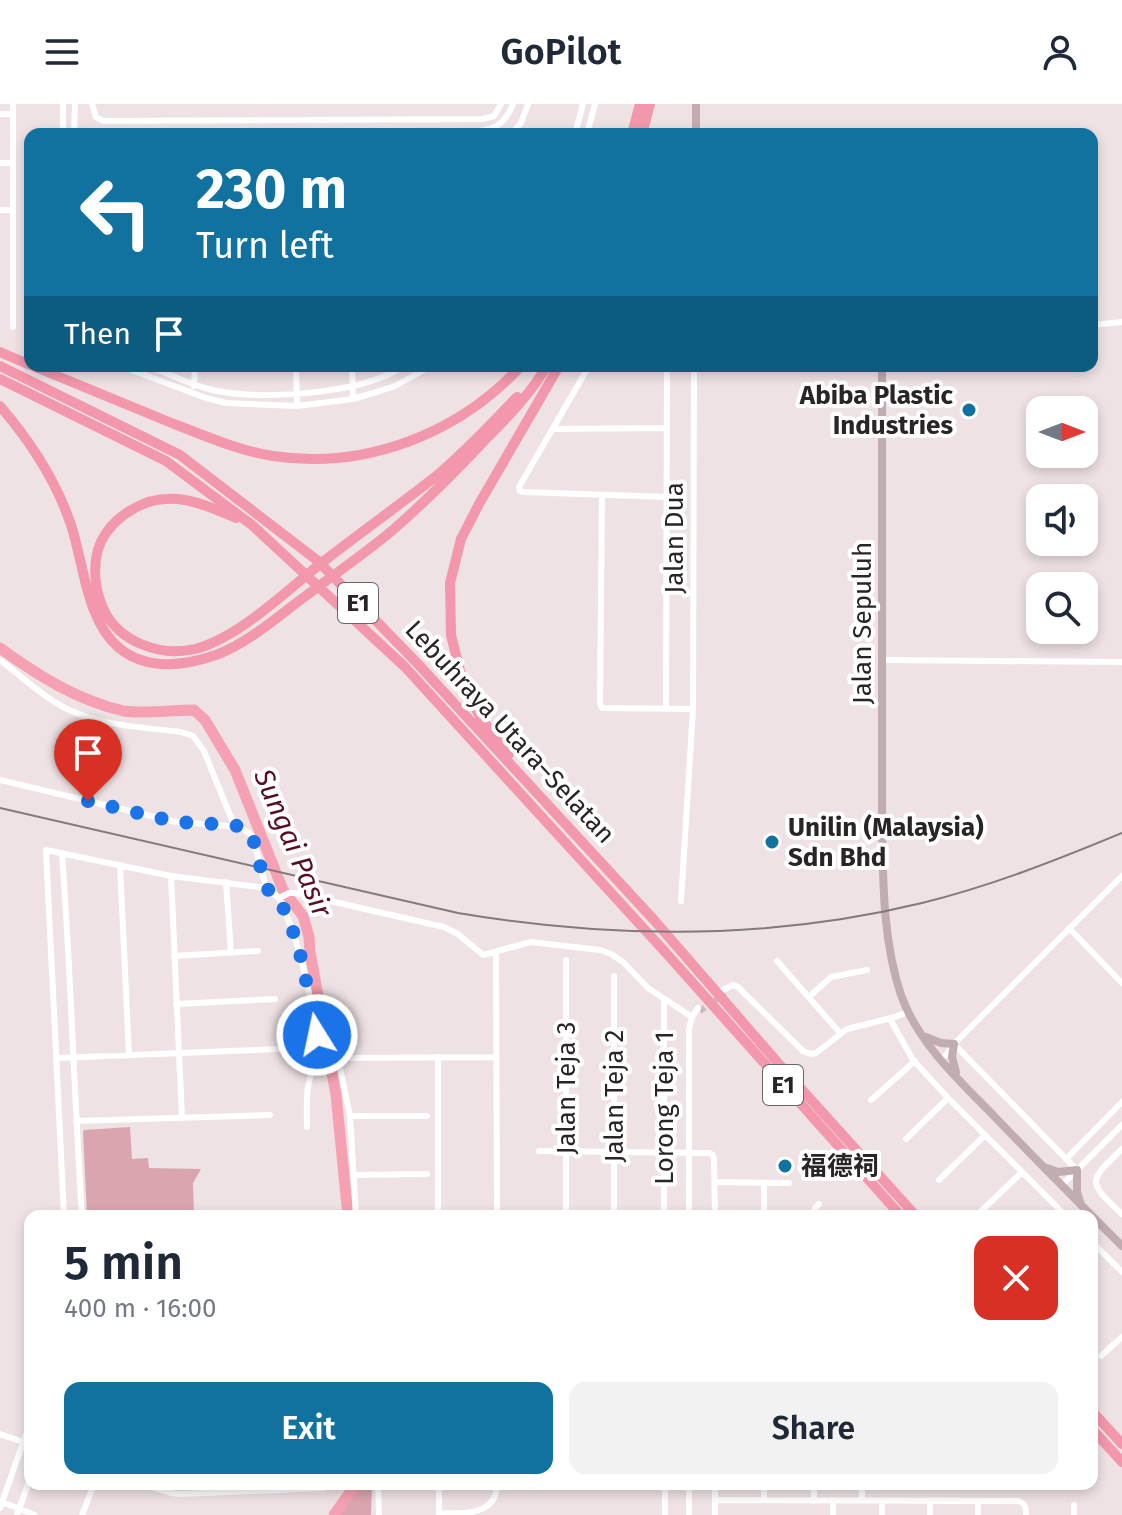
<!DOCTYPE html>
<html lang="en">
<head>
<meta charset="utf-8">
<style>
	:root { --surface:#fff; --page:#f2f2f3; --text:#1f2937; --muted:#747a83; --accent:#11729f }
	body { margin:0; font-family:"Fira Sans","Noto Sans SC",sans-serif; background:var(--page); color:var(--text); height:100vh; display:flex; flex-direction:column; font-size:30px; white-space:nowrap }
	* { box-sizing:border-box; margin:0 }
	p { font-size:26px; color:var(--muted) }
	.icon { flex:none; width:44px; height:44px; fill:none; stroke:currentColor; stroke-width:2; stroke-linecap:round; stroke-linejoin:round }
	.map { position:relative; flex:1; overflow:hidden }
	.drawer { position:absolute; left:24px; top:1106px; width:1074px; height:280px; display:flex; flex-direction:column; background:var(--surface); border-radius:16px; box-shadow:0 4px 12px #0003 }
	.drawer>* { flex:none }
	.top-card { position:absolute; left:24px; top:24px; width:1074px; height:244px; border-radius:16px; box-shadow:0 4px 12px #0003; background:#11729f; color:#fff; overflow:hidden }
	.needle { width:52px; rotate:90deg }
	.buttons { position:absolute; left:1026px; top:292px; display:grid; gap:16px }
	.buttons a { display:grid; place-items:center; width:72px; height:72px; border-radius:16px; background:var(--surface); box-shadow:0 4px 12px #0003; font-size:40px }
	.pin { position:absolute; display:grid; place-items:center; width:68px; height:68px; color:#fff; margin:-82px -34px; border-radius:50% 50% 50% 0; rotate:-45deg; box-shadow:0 0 8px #0007 }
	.pin .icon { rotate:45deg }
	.me { position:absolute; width:88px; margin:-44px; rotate:350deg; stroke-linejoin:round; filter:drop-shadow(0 0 6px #0008) }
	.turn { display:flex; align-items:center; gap:28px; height:168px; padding:0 40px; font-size:36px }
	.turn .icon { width:104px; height:104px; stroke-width:2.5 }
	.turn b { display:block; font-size:56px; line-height:68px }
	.then { display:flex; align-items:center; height:76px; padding:0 40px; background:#0003; gap:16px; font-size:30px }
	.round { display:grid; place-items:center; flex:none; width:84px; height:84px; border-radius:16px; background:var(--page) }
	.overview { display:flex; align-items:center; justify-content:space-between; height:136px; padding:0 40px }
	h1 { font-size:48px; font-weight:600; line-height:60px }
	.action { display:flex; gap:16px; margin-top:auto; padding:16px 40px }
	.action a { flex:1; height:92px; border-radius:16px; background:var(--accent); color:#fff; font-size:32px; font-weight:600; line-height:92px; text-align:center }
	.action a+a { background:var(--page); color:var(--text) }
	header { display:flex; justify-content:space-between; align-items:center; height:104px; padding:0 40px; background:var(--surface); font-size:36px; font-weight:600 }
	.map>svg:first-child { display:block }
</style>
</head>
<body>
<header><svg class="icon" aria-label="menu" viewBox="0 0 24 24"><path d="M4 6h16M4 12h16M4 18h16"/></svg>GoPilot<svg class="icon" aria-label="person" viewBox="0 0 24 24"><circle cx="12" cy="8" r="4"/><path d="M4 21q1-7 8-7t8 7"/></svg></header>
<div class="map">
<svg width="1122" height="1411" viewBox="0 0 1122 1411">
	<rect width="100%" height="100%" fill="#eee2e4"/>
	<path fill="#daa5af" d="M130,1023L132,1055L148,1054L149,1064L201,1065L193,1079L194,1112H87L83,1028L84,1026Z
		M358,1380H372L371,1411H338Z"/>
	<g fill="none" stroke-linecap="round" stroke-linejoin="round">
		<path stroke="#f6a1b3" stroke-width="11" d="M0,544C37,571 78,597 124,607C142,610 174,606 194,606L205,616L235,666L283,786L303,812L309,833L310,848L336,991L348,1112
			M334,1411L356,1380"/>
		<path stroke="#c7bcbe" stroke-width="6" stroke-dasharray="6 3" stroke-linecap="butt" d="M700,907L725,889"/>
		<path stroke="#fff" stroke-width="6" d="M13,0V223
			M92,0L96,13L103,17L483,15L494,12L501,0
			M0,10H13
			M74,29H463C489,26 502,27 513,0
			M63,30V0
			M74,30L75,0
			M511,30L521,19L528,0
			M575,30L583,0
			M587,30L595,0
			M0,59H13
			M0,106H12
			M1092,221L1122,218
			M121,262L206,294L226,299L297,302L353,295L380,287L395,282L431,262
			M147,262C170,270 193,282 217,287C266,296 362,290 404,262
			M296,262L297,302
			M352,262L353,295
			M589,262L519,383L520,387L523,388L667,393
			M194,282L195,262
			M553,325L667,324
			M602,391L600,599L602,604L693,605
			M0,556C21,572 42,592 65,604C100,622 142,623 181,628L193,632L204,647L234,721
			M883,556L1122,558
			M666,605L667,262
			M0,676L176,718L241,723L251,731L254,738L266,784
			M62,749C71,870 74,991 82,1112
			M120,761L129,951
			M171,772L182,1014
			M226,778L231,849
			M279,794C303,844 312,900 320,955
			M681,797L693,605L694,262
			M1069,824L1122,879
			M496,848L497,1112
			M174,852L258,847
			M777,857L840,929
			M614,872V1112
			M723,886L733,881L738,883L803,947L811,950L816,949L847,925L895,913L908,908
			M809,893L831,873L867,866
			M664,895V1112
			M176,900L275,895
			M890,915L913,956L948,994L1066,1112
			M954,940L1077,1066
			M438,953V1112
			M57,954L279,945
			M942,955L948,949L951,943L1122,772
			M871,996L915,957
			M350,1012H427
			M76,1017L270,1011
			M307,1023C307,1001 304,972 320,955L331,953L340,955
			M906,1035L948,994
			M1122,1045C1089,1077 1086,1077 1122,1110
			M539,1047L709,1049L713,1051L714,1055L715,1112
			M1066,1055L1122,998
			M354,1071L427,1070
			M939,1076L985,1031
			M715,1078L789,1079
			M1061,1082L1122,1021
			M64,1112L46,746L171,772L266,784L279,794L289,789H295L444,823L458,830L483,851L531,838L600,846L611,850L623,858L648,884L692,913
			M356,1112L350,1012L339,959L340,955L344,954L496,953
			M566,1112V856
			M689,1112V925L692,913L698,904
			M764,1112V1079
			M812,1112L815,1104L819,1100
			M976,1112L1022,1068
			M1092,1138L1122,1168
			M1101,1252L1122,1233
			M0,1330L23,1338
			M141,1380L171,1389L181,1390L324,1384L331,1380
			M378,1380L379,1411
			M439,1380V1411
			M665,1380V1411
			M689,1380V1411
			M715,1380V1411
			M862,1380V1397
			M614,1381V1380
			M715,1396L1019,1397C1026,1400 1026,1404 1026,1411
			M764,1396V1380
			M814,1397V1380
			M2,1398L35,1411
			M1074,1401V1411
			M0,1404L30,1319
			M439,1409C465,1410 497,1411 497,1380
			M17,1411L30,1374
			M82,1411L94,1380
			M833,1411V1397
			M882,1411V1397
			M930,1411V1397
			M978,1411V1397"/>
		<path stroke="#c1acb0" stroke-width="8" d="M696,30V0
			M882,262V722C883,778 883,838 901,891C918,939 959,976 993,1011C1036,1056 1079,1099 1122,1142
			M926,933L941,939L954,940L952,953L956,968
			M1047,1064L1058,1068L1077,1066V1088L1081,1101"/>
		<path stroke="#f397ac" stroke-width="10" d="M632,30L640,0
			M642,30L650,0
			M0,248L30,261
			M0,262L180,351L318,457L417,559L654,816L785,967L916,1112
			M33,262C80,281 127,301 174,320C206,332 239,347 273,352C365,366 458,330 521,262
			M0,275L166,357L252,421L405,563L666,849L901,1112
			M0,302C31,338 56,376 71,421C84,460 86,515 118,543C146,567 184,562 216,551C250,538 278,512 307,491C336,469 367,448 394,425C426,397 456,367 485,336C508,313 530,290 547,262
			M236,414C202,399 168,384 133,405C122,411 113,419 106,429C91,450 93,481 103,504C118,538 160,553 195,545C238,534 285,488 319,461C357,431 397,403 435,373C464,349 491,320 517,293
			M509,650L480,613L463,579L451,531L450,479L461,435L479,400L559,262
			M1092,1307L1122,1340
			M1092,1325L1122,1358"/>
		<path stroke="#827a7b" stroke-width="2" d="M0,704L458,809C612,835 770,836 922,799C991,782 1057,756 1122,729"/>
	</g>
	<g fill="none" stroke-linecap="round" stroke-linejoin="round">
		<path stroke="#1a73e8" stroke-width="14" stroke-dasharray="0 25.2" d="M88,697L176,718L234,721L246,725L254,738L266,784L279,794L292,824L302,857L317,931"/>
	</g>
	<g fill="#11729f" stroke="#fff" stroke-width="3">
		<circle cx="969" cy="306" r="8"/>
		<circle cx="772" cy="738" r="8"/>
		<circle cx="785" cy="1062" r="8"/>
	</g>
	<g text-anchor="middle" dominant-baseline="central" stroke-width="8" stroke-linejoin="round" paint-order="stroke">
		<g fill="#fff" stroke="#696666" stroke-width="2">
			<rect x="338" y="479" width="40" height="40" rx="6"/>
			<rect x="763" y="961" width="40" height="40" rx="6"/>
		</g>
		<g font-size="24" font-weight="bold" fill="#292425">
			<text x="358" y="499">E1</text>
			<text x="783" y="981">E1</text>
		</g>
		<g font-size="26" font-weight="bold" fill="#292425" stroke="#fff" text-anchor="start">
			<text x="953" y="291" text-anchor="end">Abiba Plastic<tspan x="953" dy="30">Industries</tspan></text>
			<text x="788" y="723">Unilin (Malaysia)<tspan x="788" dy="30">Sdn Bhd</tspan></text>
			<text x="801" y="1062">福德祠</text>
		</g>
		<g font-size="26" fill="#292425" stroke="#fff">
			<text transform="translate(674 434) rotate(-90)">Jalan Dua</text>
			<text transform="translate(862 519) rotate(-90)">Jalan Sepuluh</text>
			<text transform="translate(510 628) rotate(47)">Lebuhraya Utara–Selatan</text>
			<text transform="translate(566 984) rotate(-90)">Jalan Teja 3</text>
			<text transform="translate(614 992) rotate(-90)">Jalan Teja 2</text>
			<text transform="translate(664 1004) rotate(-90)">Lorong Teja 1</text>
		</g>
		<g font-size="28" font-style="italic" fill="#570c27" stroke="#fff">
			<text transform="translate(293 739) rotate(67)">Sungai Pasir</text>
		</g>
	</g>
</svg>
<div class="buttons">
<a><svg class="needle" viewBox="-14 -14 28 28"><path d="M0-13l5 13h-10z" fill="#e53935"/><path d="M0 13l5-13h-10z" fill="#747a83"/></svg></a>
<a><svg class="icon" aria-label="sound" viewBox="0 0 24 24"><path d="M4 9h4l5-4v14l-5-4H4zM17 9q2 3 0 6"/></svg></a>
<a><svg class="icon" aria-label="search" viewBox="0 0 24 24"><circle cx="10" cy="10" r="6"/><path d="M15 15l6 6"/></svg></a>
</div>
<div class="pin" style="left:88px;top:697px;background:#d93025"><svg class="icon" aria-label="arrive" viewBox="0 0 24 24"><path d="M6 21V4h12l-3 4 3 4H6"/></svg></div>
<svg class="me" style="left:317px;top:931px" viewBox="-20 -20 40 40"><circle r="17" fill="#1a73e8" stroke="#fff" stroke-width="3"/><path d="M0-11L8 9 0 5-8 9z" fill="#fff"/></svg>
<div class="top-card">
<div class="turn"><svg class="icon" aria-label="left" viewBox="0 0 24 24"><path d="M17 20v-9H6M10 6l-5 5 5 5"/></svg><div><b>230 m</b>Turn left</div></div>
<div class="then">Then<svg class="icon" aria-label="arrive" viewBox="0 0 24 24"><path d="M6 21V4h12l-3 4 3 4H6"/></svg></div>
</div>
<section class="drawer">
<div class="overview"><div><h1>5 min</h1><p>400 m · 16:00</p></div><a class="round" style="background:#d93025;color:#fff"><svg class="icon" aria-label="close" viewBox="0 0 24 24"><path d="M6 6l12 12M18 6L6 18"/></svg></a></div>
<div class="action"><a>Exit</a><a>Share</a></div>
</section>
</div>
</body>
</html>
